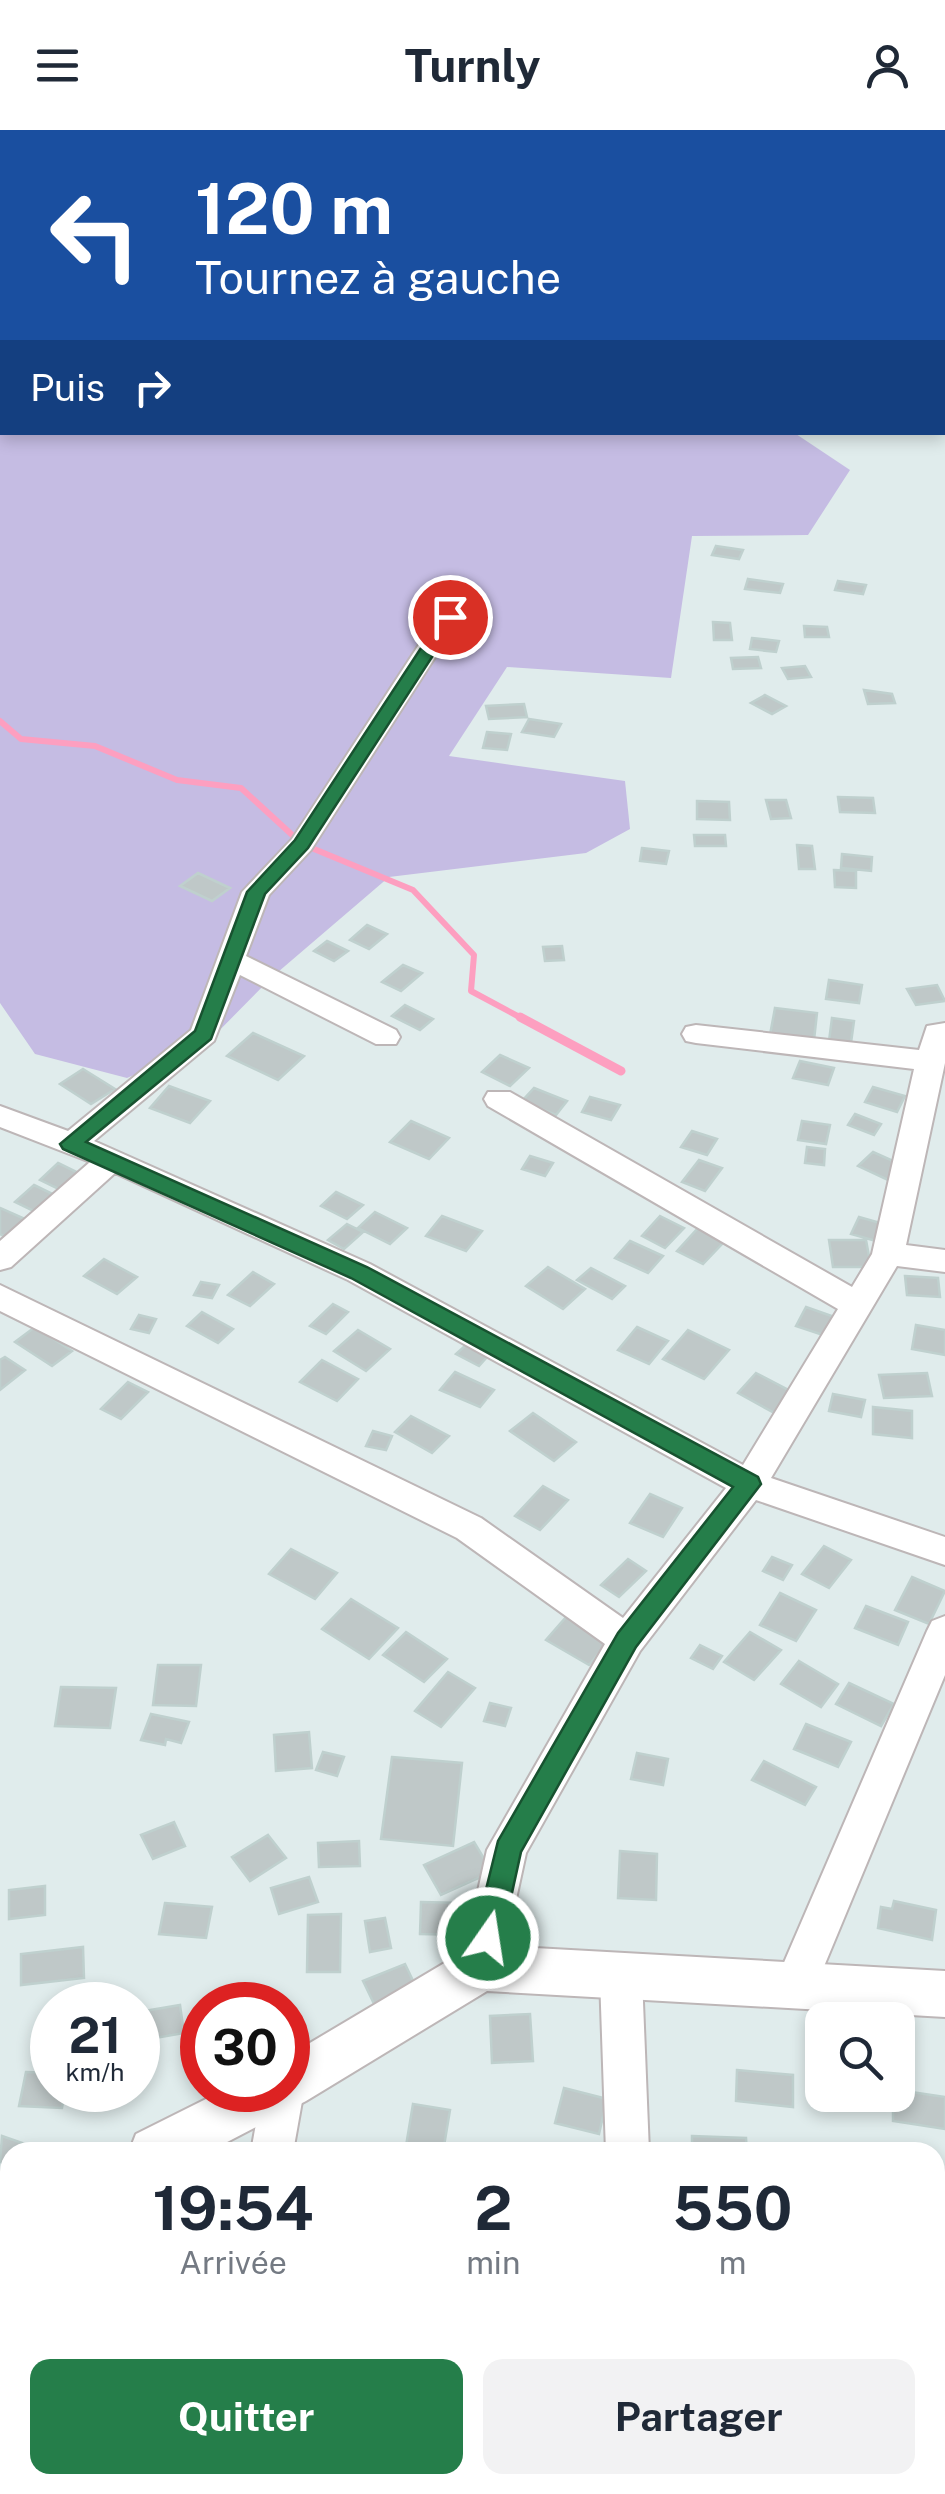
<!DOCTYPE html>
<html lang="fr">
<head>
<meta charset="utf-8">
<style>
	:root { --surface:#fff; --page:#f2f2f3; --text:#1f2937; --muted:#747a83; --accent:#257e4a }
	body { margin:0; font-family:"Public Sans",sans-serif; background:var(--page); color:var(--text); height:100vh; display:flex; flex-direction:column; font-size:38px; white-space:nowrap }
	* { box-sizing:border-box; margin:0 }
	p { font-size:32px; color:var(--muted) }
	.icon { flex:none; width:55px; height:55px; fill:none; stroke:currentColor; stroke-width:2; stroke-linecap:round; stroke-linejoin:round }
	.map { position:relative; flex:1; overflow:hidden }
	.panel { position:absolute; left:0px; top:2012px; width:945px; height:352px; display:flex; flex-direction:column; background:var(--surface); border-radius:30px 30px 0 0; box-shadow:0 5px 15px #0003 }
	.panel>* { flex:none }
	.banner { position:absolute; left:0px; top:0px; width:945px; height:305px; box-shadow:0 5px 15px #0003; background:#1a4fa0; color:#fff; overflow:hidden }
	.tools { position:absolute; left:805px; top:1872px; display:grid; gap:20px }
	.tools a { display:grid; place-items:center; width:110px; height:110px; border-radius:20px; background:var(--surface); box-shadow:0 5px 15px #0003; font-size:50px }
	.speed { position:absolute; left:30px; top:1852px; display:flex; gap:20px; font-size:50px; font-weight:700; text-align:center }
	.speed>* { display:grid; place-content:center; width:130px; height:130px; border-radius:50%; background:var(--surface); box-shadow:0 5px 15px #0003; line-height:1 }
	.speed small { font-size:25px; font-weight:400 }
	.speed .limit { border:15px solid #d22; background:#fff; color:#111 }
	.pin { position:absolute; display:grid; place-items:center; width:85px; height:85px; color:#fff; margin:-42px; border:5px solid #fff; border-radius:50%; box-shadow:0 2px 10px #0007 }
	.me { position:absolute; width:110px; margin:-55px; rotate:13deg; stroke-linejoin:round; filter:drop-shadow(0 0 8px #0008) }
	.turn { display:flex; align-items:center; gap:35px; height:210px; padding:0 30px; font-size:45px }
	.turn .icon { width:130px; height:130px; stroke-width:2.5 }
	.turn b { display:block; font-size:70px; line-height:85px }
	.then { display:flex; align-items:center; height:95px; padding:0 30px; background:#0003; gap:20px; font-size:38px }
	.eta { display:flex; justify-content:space-evenly; align-items:center; height:170px; text-align:center }
	.eta b { font-size:60px; font-weight:700; line-height:70px }
	.cta { display:flex; gap:20px; margin-top:auto; padding:20px 30px }
	.cta a { flex:1; height:115px; border-radius:20px; background:var(--accent); color:#fff; font-size:40px; font-weight:700; line-height:115px; text-align:center }
	.cta a+a { background:var(--page); color:var(--text) }
	header { display:flex; justify-content:space-between; align-items:center; height:130px; padding:0 30px; background:var(--surface); font-size:45px; font-weight:700 }
	.map>svg:first-child { display:block }
</style>
</head>
<body>
<header><svg class="icon" aria-label="menu" viewBox="0 0 24 24"><path d="M4 6h16M4 12h16M4 18h16"/></svg>Turnly<svg class="icon" aria-label="person" viewBox="0 0 24 24"><circle cx="12" cy="8" r="4"/><path d="M4 21q1-7 8-7t8 7"/></svg></header>
<div class="map">
<svg width="945" height="2364" viewBox="0 0 945 2364">
	<rect width="100%" height="100%" fill="#e0ecec"/>
	<path fill="#c5bce3" d="M0,0H99L2,2V302H793L850,340L808,405L692,406L671,548L507,537L449,626L625,651L630,699L586,723L389,747L271,848L207,913L127,948L35,924L0,873Z"/>
	<g fill="none" stroke-linecap="round" stroke-linejoin="round">
		<path stroke="#fd9fc0" stroke-width="6" d="M0,591L21,609L95,616L177,650L241,658L302,714L413,760L474,825L471,861L525,890"/>
		<path stroke="#fd9fc0" stroke-width="9" d="M520,887L621,941"/>
	</g>
	<path fill="#bfc8c8" stroke="#bfd0ce" stroke-width="2.5" d="M716,416L743,420L739,429L712,425Z
		M748,449L783,454L780,463L745,459Z
		M838,451L866,455L863,464L835,460Z
		M713,492L730,493L732,510H714Z
		M804,496L827,497L829,507H805Z
		M752,508L779,511L776,522L750,519Z
		M758,527L761,538L733,539L731,528Z
		M805,536L811,547L788,549L782,538Z
		M864,560L892,564L895,573L868,574Z
		M765,565L786,576L772,584L751,573Z
		M524,574L527,587L489,589L486,576Z
		M529,589L561,594L554,607L522,602Z
		M487,602L511,604L507,620L483,618Z
		M838,667L873,668L875,683L840,682Z
		M766,670H786L791,688L771,689Z
		M697,671L729,672L730,690L697,689Z
		M694,705H725L726,716H695Z
		M797,715L812,716L815,739H799Z
		M642,718L669,721L666,734L640,731Z
		M842,724L872,727L871,741L841,738Z
		M834,740L856,741V758L835,757Z
		M198,743L230,758L212,771L180,756Z
		M367,795L387,804L369,819L350,810Z
		M327,811L348,821L334,831L314,821Z
		M562,816L564,830L545,831L543,817Z
		M403,835L422,843L401,861L382,852Z
		M829,850L862,855L859,873L826,869Z
		M937,855L945,871L916,875L907,859Z
		M405,875L433,889L420,900L392,886Z
		M775,878L817,883L814,910L770,905Z
		M832,888L854,891L851,913L829,911Z
		M253,903L304,926L278,950L227,926Z
		M500,925L529,938L510,956L482,942Z
		M800,931L834,938L828,955L793,948Z
		M83,939L115,959L91,974L60,954Z
		M169,956L210,971L190,993L150,978Z
		M873,957L905,966L897,982L865,972Z
		M534,958L567,971L556,985L522,971Z
		M590,967L620,975L611,990L582,982Z
		M855,984L881,994L874,1005L848,995Z
		M411,991L449,1008L429,1029L390,1012Z
		M802,991L830,995L826,1014L798,1010Z
		M692,1001L717,1009L707,1025L681,1017Z
		M807,1017L825,1019L824,1035L805,1033Z
		M873,1022L902,1035L888,1050L858,1036Z
		M530,1026L553,1033L545,1046L522,1039Z
		M699,1030L722,1038L705,1061L682,1052Z
		M58,1033L89,1048L71,1065L40,1050Z
		M34,1055L65,1070L46,1087L15,1072Z
		M336,1062L363,1075L347,1089L321,1076Z
		M0,1078L27,1090L8,1108L0,1104Z
		M375,1082L407,1098L390,1114L358,1098Z
		M442,1086L482,1101L466,1121L426,1106Z
		M660,1086L684,1098L665,1118L642,1106Z
		M859,1087L884,1094L876,1111L851,1104Z
		M347,1094L363,1102L344,1119L328,1110Z
		M698,1098L725,1111L703,1134L677,1121Z
		M829,1110H866L871,1137H833Z
		M630,1111L663,1126L648,1143L615,1128Z
		M104,1129L137,1147L117,1164L84,1146Z
		M548,1137L585,1159L563,1179L526,1156Z
		M591,1138L625,1156L612,1169L577,1150Z
		M253,1142L274,1154L250,1176L228,1165Z
		M905,1146L938,1148L940,1167L907,1165Z
		M201,1152L219,1155L212,1168L194,1165Z
		M333,1174L348,1182L326,1204L310,1196Z
		M806,1177L840,1189L829,1207L796,1196Z
		M202,1182L233,1199L218,1213L187,1196Z
		M139,1185L156,1189L149,1203L131,1199Z
		M916,1195L945,1200V1225L912,1219Z
		M35,1197L72,1221L52,1236L15,1212Z
		M637,1197L668,1211L649,1234L618,1220Z
		M358,1200L390,1219L366,1241L334,1221Z
		M688,1200L729,1220L704,1249L663,1229Z
		M466,1215L488,1226L479,1236L456,1224Z
		M5,1227L25,1240L0,1260V1230Z
		M322,1230L358,1249L337,1271L300,1252Z
		M455,1242L494,1260L480,1277L440,1260Z
		M756,1243L796,1264L778,1285L738,1263Z
		M927,1243L932,1266L884,1268L879,1245Z
		M128,1252L148,1262L121,1289L101,1279Z
		M833,1264L865,1270L861,1287L829,1281Z
		M873,1277L912,1281V1308L873,1304Z
		M533,1283L576,1312L554,1331L510,1301Z
		M411,1286L449,1306L432,1323L395,1302Z
		M373,1301L392,1306L386,1320L366,1316Z
		M543,1356L568,1370L540,1400L515,1386Z
		M650,1364L682,1378L663,1407L630,1393Z
		M824,1416L851,1430L829,1458L802,1444Z
		M291,1419L337,1443L315,1469L269,1444Z
		M772,1427L792,1435L783,1450L763,1441Z
		M628,1429L646,1441L619,1467L601,1455Z
		M912,1447L945,1461L929,1494L895,1480Z
		M780,1463L816,1480L796,1511L760,1495Z
		M351,1469L398,1498L369,1529L322,1499Z
		M866,1476L908,1492L898,1515L855,1498Z
		M566,1487L609,1511L589,1535L546,1510Z
		M406,1502L447,1529L424,1552L383,1525Z
		M750,1502L781,1520L754,1550L724,1532Z
		M700,1515L722,1526L713,1539L691,1528Z
		M799,1531L838,1554L821,1577L781,1554Z
		M158,1535H201L196,1576L153,1575Z
		M448,1542L475,1558L441,1597L415,1581Z
		M849,1553L894,1574L881,1596L836,1574Z
		M61,1557L116,1558L110,1598L55,1596Z
		M490,1573L511,1578L505,1596L484,1591Z
		M151,1584L189,1592L181,1613L166,1609L165,1615L141,1610Z
		M806,1594L851,1612L838,1637L794,1619Z
		M309,1602L312,1638L276,1641L274,1605Z
		M323,1622L344,1627L337,1646L316,1640Z
		M637,1623L668,1629L663,1655L631,1649Z
		M392,1627L462,1633L453,1716L381,1709Z
		M764,1631L816,1657L805,1675L752,1650Z
		M174,1692L185,1716L153,1729L141,1705Z
		M268,1705L286,1728L250,1751L232,1727Z
		M359,1711L360,1736L319,1737L318,1713Z
		M474,1712L492,1742L441,1765L424,1735Z
		M620,1721L657,1724L656,1770L618,1768Z
		M309,1747L318,1772L279,1784L271,1758Z
		M45,1756V1785L9,1789V1760Z
		M894,1771L936,1780L932,1810L878,1798L881,1777L892,1779Z
		M421,1772L465,1773L464,1805L420,1804Z
		M165,1773L212,1777L206,1808L159,1804Z
		M341,1784L340,1842H307L308,1785Z
		M385,1788L391,1818L370,1822L365,1791Z
		M83,1817L84,1848L21,1855V1824Z
		M405,1834L418,1861L376,1878L363,1851Z
		M180,1875L184,1903L138,1911V1882Z
		M530,1884L533,1931L492,1933L490,1886Z
		M737,1940L793,1945V1977L736,1971Z
		M26,1942L52,1943V1960H65L62,1978L19,1976Z
		M564,1958L607,1969L599,2004L555,1993Z
		M898,1960L945,1967V1999L893,1991V1965H898Z
		M413,1974L450,1980L443,2022H405Z
		M2,2006L25,2014L21,2022H10V2035L0,2032Z
		M692,2006L746,2008L747,2022H692Z
		M935,2131H945V2168H935Z
		M97,2355H190V2364H97Z
		M369,2355H413L414,2364H370Z
		M436,2355H489L490,2364H437Z
		M508,2355H552L519,2364H511Z"/>
	<g fill="none" stroke-linecap="round" stroke-linejoin="round">
		<g stroke="#bdb6b7" stroke-width="4">
			<path id="minor" d="M449,480L461,487L311,720L269,765L246,826L396,900L400,907L396,914H376L240,845L214,911L94,1011L370,1134L743,1335L838,1179L488,976L484,969L488,962H510L852,1157L872,1124L914,939L696,913L686,911L682,904L686,897L696,895L919,920L927,896L945,893V933L906,1115L945,1120V1142L897,1136L771,1348L945,1407V1435L756,1370L640,1521L526,1723L501,1838L495,1851L481,1857L467,1851L461,1838L487,1720L605,1514L457,1408L0,1181V1155L481,1388L623,1488L726,1358L348,1150L115,1043L11,1137L0,1140V1111L90,1032L0,997V976L68,1001L191,900L242,762L292,709L437,487Z
				M945,1486V1545L815,1858L809,1871L794,1877L779,1871L773,1858L927,1501L932,1491Z
				M621,1828L636,1834L642,1847L649,2022H606L600,1847L606,1834Z
				M288,1942L298,1946L304,1960L293,2022H251L262,1960H288Z
				M195,2355H243L242,2364H194Z
				M619,2355H667V2364H619Z
				M704,2355H855L851,2364H700Z"/>
		</g>
		<g stroke="#bdb6b7" stroke-width="4">
			<path id="tertiary" d="M481,1815L945,1841V1887L487,1861L306,1971L208,2022H129L136,2004L224,1960H288V1926L463,1822Z
				M10,2069V2123L0,2125V2071Z"/>
		</g>
		<use href="#minor" fill="#fff" fill-rule="evenodd"/>
		<use href="#tertiary" fill="#fff" fill-rule="evenodd"/>
	</g>
	<path fill="#257e4a" stroke="#185230" stroke-width="2.5" d="M444,483L458,487L308,718L265,764L211,909L86,1012L367,1137L758,1347L761,1354L636,1517L521,1722L502,1808L498,1817L488,1821L478,1817L474,1808L498,1711L618,1503L733,1357L351,1148L63,1019L60,1014L195,901L247,762L295,710Z"/>
</svg>
<div class="tools">
<a><svg class="icon" aria-label="search" viewBox="0 0 24 24"><circle cx="10" cy="10" r="6"/><path d="M15 15l6 6"/></svg></a>
</div>
<div class="speed"><div>21<small>km/h</small></div><div class="limit">30</div></div>
<div class="pin" style="left:450px;top:487px;background:#d93025"><svg class="icon" aria-label="arrive" viewBox="0 0 24 24"><path d="M6 21V4h12l-3 4 3 4H6"/></svg></div>
<svg class="me" style="left:488px;top:1808px" viewBox="-20 -20 40 40"><circle r="17" fill="#257e4a" stroke="#fff" stroke-width="3"/><path d="M0-11L8 9 0 5-8 9z" fill="#fff"/></svg>
<div class="banner">
<div class="turn"><svg class="icon" aria-label="left" viewBox="0 0 24 24"><path d="M17 20v-9H6M10 6l-5 5 5 5"/></svg><div><b>120 m</b>Tournez à gauche</div></div>
<div class="then">Puis<svg class="icon" aria-label="right" viewBox="0 0 24 24"><path d="M7 20v-9h11M14 6l5 5-5 5"/></svg></div>
</div>
<section class="panel">
<div class="eta">
<div><b>19:54</b><p>Arrivée</p></div>
<div><b>2</b><p>min</p></div>
<div><b>550</b><p>m</p></div>
</div>
<div class="cta"><a>Quitter</a><a>Partager</a></div>
</section>
</div>
</body>
</html>
